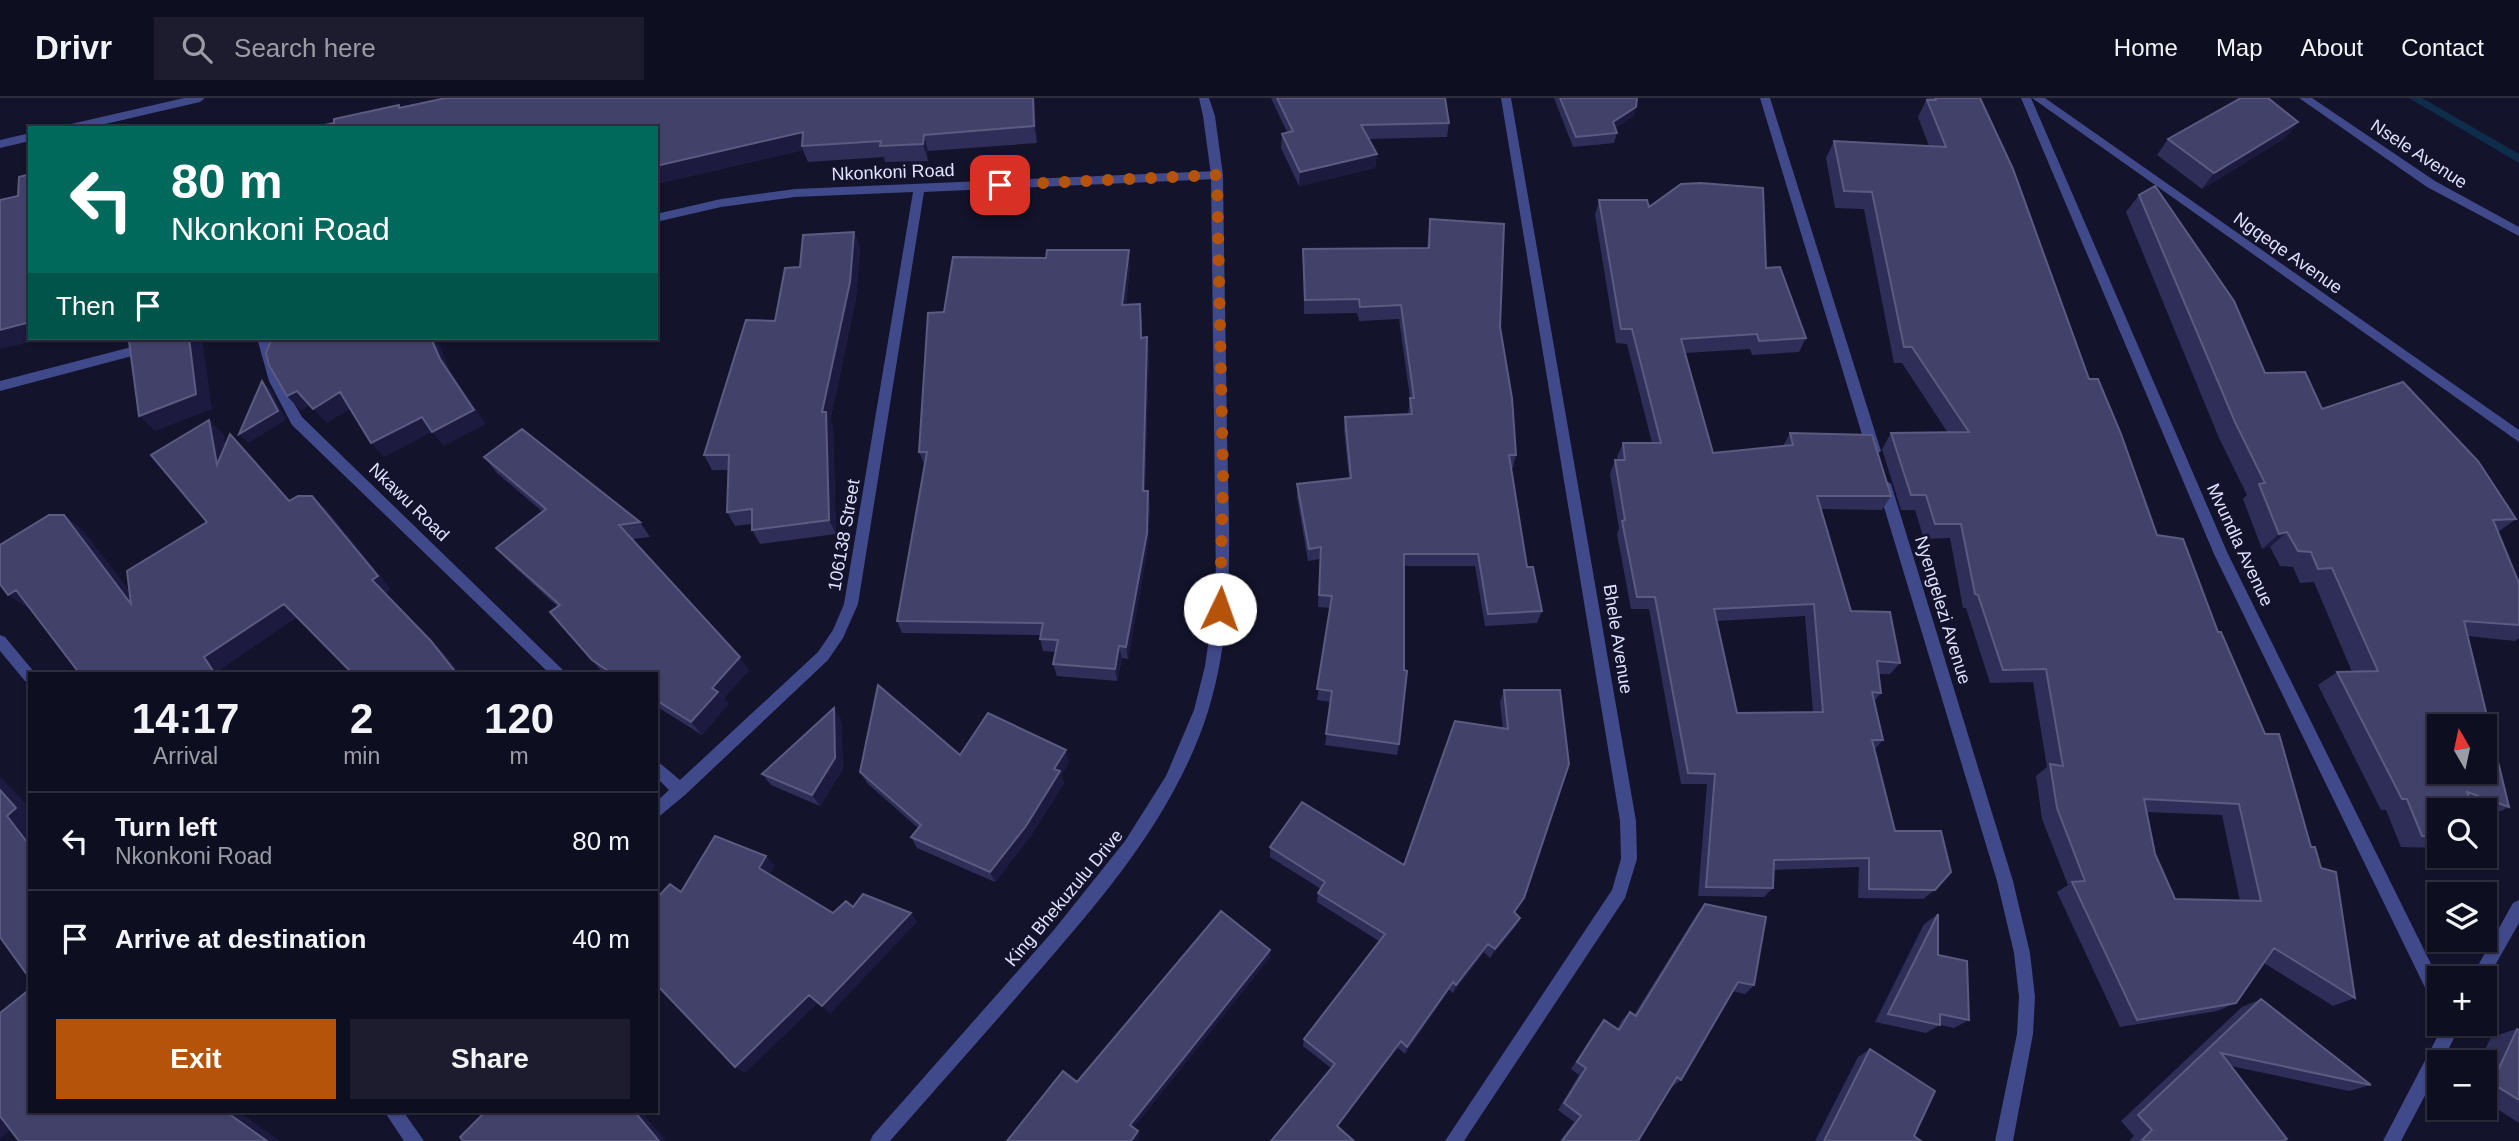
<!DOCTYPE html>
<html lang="en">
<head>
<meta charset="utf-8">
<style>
	:root { --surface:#0e0e21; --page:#1c1c2e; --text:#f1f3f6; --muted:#9b9ca5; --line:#2e2e3f; --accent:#b45309 }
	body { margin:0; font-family:Arial,sans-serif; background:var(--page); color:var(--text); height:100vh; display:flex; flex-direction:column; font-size:26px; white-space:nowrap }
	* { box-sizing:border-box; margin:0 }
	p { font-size:23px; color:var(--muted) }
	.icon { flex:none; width:38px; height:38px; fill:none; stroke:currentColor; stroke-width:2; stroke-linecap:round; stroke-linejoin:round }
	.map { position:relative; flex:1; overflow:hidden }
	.panel { position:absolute; left:28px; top:574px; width:630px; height:441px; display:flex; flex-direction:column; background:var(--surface); border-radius:0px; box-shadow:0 2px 5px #0004,0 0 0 2px var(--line) }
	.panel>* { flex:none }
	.banner { position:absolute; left:28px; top:28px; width:630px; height:214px; border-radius:0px; box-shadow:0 2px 5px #0004,0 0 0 2px var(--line); background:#00695c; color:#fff; overflow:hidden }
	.needle { width:46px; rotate:351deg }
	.controls { position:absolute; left:2427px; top:616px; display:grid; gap:14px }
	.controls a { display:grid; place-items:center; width:70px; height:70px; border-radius:0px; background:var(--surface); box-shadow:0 2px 5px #0004,0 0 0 2px var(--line); font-size:35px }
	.pin { position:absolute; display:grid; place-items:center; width:60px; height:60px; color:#fff; margin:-30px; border-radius:14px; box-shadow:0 4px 10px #0006 }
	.me { position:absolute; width:77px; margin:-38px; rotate:3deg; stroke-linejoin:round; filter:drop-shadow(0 0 5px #0008) }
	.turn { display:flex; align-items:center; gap:24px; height:147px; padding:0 28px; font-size:32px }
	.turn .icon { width:91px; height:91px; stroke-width:2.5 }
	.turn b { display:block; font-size:49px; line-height:60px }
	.then { display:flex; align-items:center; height:66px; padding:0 28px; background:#0003; gap:14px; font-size:26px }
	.eta { display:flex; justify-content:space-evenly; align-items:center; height:119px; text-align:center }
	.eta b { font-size:42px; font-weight:700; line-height:49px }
	.cta { display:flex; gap:14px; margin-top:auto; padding:14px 28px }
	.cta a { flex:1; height:80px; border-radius:0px; background:var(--accent); color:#fff; font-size:28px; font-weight:700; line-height:80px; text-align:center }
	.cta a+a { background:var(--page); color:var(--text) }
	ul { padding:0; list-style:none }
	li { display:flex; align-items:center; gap:21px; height:98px; padding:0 28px; border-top:2px solid var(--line) }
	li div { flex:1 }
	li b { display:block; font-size:26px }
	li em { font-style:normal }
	header { display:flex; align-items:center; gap:42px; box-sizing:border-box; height:98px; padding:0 35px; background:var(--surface); border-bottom:2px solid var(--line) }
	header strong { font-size:33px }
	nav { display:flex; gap:38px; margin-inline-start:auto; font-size:24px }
	.search { width:490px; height:63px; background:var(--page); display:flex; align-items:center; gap:18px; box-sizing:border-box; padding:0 24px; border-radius:0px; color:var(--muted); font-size:26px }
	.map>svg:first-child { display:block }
</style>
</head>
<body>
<header>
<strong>Drivr</strong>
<div class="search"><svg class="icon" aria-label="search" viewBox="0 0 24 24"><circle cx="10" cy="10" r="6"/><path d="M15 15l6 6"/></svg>Search here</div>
<nav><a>Home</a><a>Map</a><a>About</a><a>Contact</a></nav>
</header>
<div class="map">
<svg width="2519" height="1043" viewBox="0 0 2519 1043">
	<rect width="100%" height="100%" fill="#13132c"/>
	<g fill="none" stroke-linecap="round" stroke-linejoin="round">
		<path fill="#0e2d4a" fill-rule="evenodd" d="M2409,0H2422L2519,56V65Z"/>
		<path fill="#404989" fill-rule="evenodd" d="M1501,0H1511L1636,723L1637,761L1625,800L1464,1043H1445L1612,792L1621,761L1620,723Z
			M1760,0H1770L1881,353L1874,358L1867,353Z
			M2021,0H2031L2228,456L2440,884V910L2434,908L2214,456Z
			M2032,0H2045L2519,332V344Z
			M2299,0H2312L2435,83L2519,129V138L2427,89Z
			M1217,73L1223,77L1217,81L924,94L858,506L843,540L828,562L685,697L656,721V704L669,692L656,679V662L680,682L818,554L833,532L844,506L913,94L795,99L721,109L656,124V116L721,101L795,91Z
			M257,240H269L281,283L302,319L567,576H550L292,327L269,283Z
			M147,245L153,250L151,253L0,293V283Z
			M1884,381L1891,386L2013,783L2030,855L2035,899L2033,936L2013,1043H1995L2017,936L2019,899L2014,855L1997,783L1877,386Z
			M0,537L5,539L35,575L30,576V585L25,583L0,553Z
			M2519,802V825L2485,885V880H2471L2513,805Z
			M2444,926H2461L2442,964H2440V969L2401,1043H2383Z
			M384,1013H403L424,1043H404Z"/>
		<path fill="#404989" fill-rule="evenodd" d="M184,0H205L200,4L88,30H66L71,26Z
			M1199,0H1209L1215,18L1223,77C1224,164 1226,250 1227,337C1229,444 1238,550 1194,651C1158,735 1099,804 1040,872C991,929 940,986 890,1043H870L873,1037L1053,833L1125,743L1166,678L1194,612L1205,568L1216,492L1211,77L1203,18Z
			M30,35V43L0,50V42Z"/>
	</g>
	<path fill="#2f2e58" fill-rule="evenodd" d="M446,0H1034L1037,45L928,53V63L885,64L884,59L808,64L803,52L656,86V30L334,25L399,7L401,10Z
		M1271,0H1445L1449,25L1447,39L1369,41L1377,56L1375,70L1299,88L1281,50L1282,36L1287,34Z
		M1554,0H1637L1634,18L1615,30L1617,35L1614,45L1573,49Z
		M1927,0H1980L2089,281L2157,437L2355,900L2333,908L2264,865L2236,905L2217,913L2120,929L2057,794L2068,787L2042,721L2036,678L2047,669L2033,584L1990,585L1966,510H1963L1950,440L1924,441L1915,412H1901L1882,351L1891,335H1948L1902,265H1894L1864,111L1835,110L1826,60L1834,43L1929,48L1918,19ZM2146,714L2222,717L2240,803L2175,801L2155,756Z
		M2298,24L2285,40L2202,91L2157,57L2168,41Z
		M2139,97L2265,275L2322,311L2516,421L2498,434L2519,485V540L2515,543L2468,538L2509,709L2486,720H2485V712H2440V750L2401,749L2386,712H2381L2318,587L2337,574H2352L2314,484L2300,485L2293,469L2280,468L2270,449L2262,451L2243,401L2247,397L2219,340L2126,114Z
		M1599,102L1649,109L1766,170L1806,240L1799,254L1752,257L1750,251L1685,255L1713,355L1783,348L1790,335L1891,398L1882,412L1821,411L1851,513L1900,565L1890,576H1879L1881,595L1874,604L1883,642L1875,651L1895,733L1935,792L1923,801L1858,800L1859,769L1774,772L1773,790L1764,799L1698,798L1707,686H1681L1649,511H1631L1617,436L1619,430L1610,376L1615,362H1618L1617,359L1623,345H1652L1627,246L1616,245L1595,117ZM1805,518L1813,614L1737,615L1716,523Z
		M1430,121L1500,229L1516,357L1513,370H1511L1527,469L1542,513L1537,525L1485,528L1475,468H1404L1399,646L1397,657L1325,647L1331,604L1317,602L1330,510L1318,509L1320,461L1308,463L1297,399V386L1349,380L1344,332L1345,319L1408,316L1410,300L1399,221L1359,223L1357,215L1304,216L1303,151L1427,150Z
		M854,134L860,150L856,200L830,323L833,329L836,436L760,446L752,432V426L735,428L727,414L729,372H712L704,357L775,223L800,169Z
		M1046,160L1130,167L1126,206L1142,221V240L1147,239L1149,254L1145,393L1150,407L1148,448L1128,561L1122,560L1117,583L1057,578L1053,566L1056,554L1043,553L1040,541V537L902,535L897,523L925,368L919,354L944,214Z
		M484,359L640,424L650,439L632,441L749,572L724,600L728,606L702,637L656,608V576H604L550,514L558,509L509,464L496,450L543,414L497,375Z
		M1504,592L1524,800L1515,815L1520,820L1516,828L1490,860L1484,854L1453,895L1449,892L1405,956L1398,950L1271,1043L1331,970L1303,948L1304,941L1379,843L1317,804L1318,795L1321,791L1270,759V749L1404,767L1503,631L1500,604Z
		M834,610L841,622L843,671L820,708L771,687L762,676Z
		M960,657L1069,664L1061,677L1064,685L1030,739L995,784L917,750L911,739L918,730L868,686L860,674Z
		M1705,806L1754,887L1745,896L1732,893L1681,982L1672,989L1671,988L1638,1043H1560L1574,1024L1558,1012L1579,977L1571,971L1597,930L1604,922L1617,931L1622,922L1630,914L1634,917L1697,816Z
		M1938,816V857L1969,922L1954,930L1940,927L1926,935L1875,924L1924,826Z
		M2261,901L2371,987L2349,993L2231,968L2283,1043H2129L2134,1038L2121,1023L2242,909Z
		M2517,931L2519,932V1025L2485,1003V964H2479L2491,939Z
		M1870,951L1914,1038L1921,1043H1815L1858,959Z"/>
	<path fill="#1c1b3f" d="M1033,0H1034L1035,5L1037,45L1034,28Z
		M1636,9L1634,18L1610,34L1613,24Z
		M2298,24L2285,40L2202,91L2214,75Z
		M803,34L802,48L803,52L656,86V68Z
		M924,37L928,53V63L923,46Z
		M1377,56L1375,70L1299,88L1300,74Z
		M854,134L860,150L856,200L830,323L833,329L836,436L829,422L822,314Z
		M1129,152L1130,167L1124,222L1122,207Z
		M30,224V240H46L0,251V232Z
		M1147,239L1149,254L1144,407L1143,393Z
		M189,240H202L212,311L155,333L139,318Z
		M431,240H436L452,276L486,326L444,348L432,334L384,359L371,345L440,261Z
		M262,283L271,292L286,322L248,345L239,336Z
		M297,293L311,307L301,313L287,298Z
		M340,294L353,309L327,325L313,311Z
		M209,322L224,337L232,381L217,367Z
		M230,336L245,351L303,417L289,403Z
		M1148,393L1150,407L1148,448L1128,561L1126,549Z
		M312,398L327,412L391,491L386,495L444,555L461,576H457L372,482Z
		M64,417L82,431L149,518L131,506Z
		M2287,434L2270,449L2262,451L2279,436Z
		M16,492L36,505L28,510L8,497Z
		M284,506L299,518L221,571L224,576H215L204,559Z
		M1119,548L1122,560L1117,583L1115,571Z
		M740,559L749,572L724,600L728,606L702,637L691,624L712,590Z
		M834,610L841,622L843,671L820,708L812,697Z
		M1066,652L1069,664L1061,677L1064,685L1030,739L995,784L990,774Z
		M0,678L30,710V748L7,718L0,692Z
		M766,758L775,768L768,780L759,770Z
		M911,815L917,824L830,916L822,908Z
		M1520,820L1516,828L1490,860L1495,851Z
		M1488,846L1484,854L1453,895L1456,887Z
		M1270,852V860L1132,1032L1130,1027Z
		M1453,884L1449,892L1405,956L1407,949Z
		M809,897L818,905L745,975L735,969Z
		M1401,943L1398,950L1335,1033L1337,1028Z
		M225,1013H238L280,1043H267Z
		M634,1013H641L666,1043H659Z
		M0,1015L24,1020L0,1041Z
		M1138,1033L1140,1039L1137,1043H1131Z"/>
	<path fill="#42416a" stroke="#5b5a81" stroke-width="2" fill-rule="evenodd" d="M446,0H1033L1034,28L924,37L923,46L880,48L881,43L802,48L803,34L656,68V30H311L334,25V21L399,7V10Z
		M1277,0H1445L1449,25L1361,27L1377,56L1300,74L1282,36L1293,33Z
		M1560,0H1637L1636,9L1613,24L1617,35L1576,39Z
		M1935,0H1980L2013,71L2089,281H2098L2121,336L2157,437L2183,441L2218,534H2221L2265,636H2279L2311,749H2315L2321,770L2336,774L2355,900L2274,850L2236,905L2137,922L2072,784L2085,783L2057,710L2050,666L2063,668L2046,571L2003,572L1978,497L1975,496L1961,426H1935L1926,397H1911L1891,335L1969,334L1912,249H1904L1872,94L1844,93L1834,43L1946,49L1927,2H1936ZM2144,701L2239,706L2261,803L2175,801L2155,756Z
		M2241,0H2268L2298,24L2214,75L2168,41Z
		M30,76V224L0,232V102L18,98L19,79Z
		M1701,85L1763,90L1766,170L1780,169L1806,240L1759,243L1757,236L1681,241L1713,355L1793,347L1790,335L1872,337L1891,398H1817L1851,513L1890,514L1900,565L1877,563L1881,595L1872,594L1883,642H1872L1895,733H1941L1951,774L1935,792L1869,791V760L1774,762L1773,790L1706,789L1715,676L1688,675L1655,499H1637L1622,423L1625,422L1615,362H1625L1623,345H1661L1632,231H1621L1599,102H1647L1649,109L1681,86ZM1814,506L1823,614L1737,615L1714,511Z
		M2155,88L2234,203L2265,275L2305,274L2322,311L2403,284L2478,363L2516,421L2493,422L2519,485V527L2464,523L2509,709L2467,694L2474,712H2440V739L2422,738L2407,701H2402L2337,574L2378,573L2332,470L2318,471L2311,454L2298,453L2287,434L2279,436L2259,386L2265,385L2235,324L2139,97ZM2440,628H2485V674H2440Z
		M1430,121L1504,126L1500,229L1512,300L1516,357H1509L1527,469H1533L1542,513L1488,516L1478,456H1404V572L1407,573L1399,646L1326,636L1332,593L1317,591L1332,498L1319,497L1321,449L1309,451L1297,386L1351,380L1345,319L1412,316L1410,300H1414L1401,207L1360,209L1359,201L1305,202L1303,151L1429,150Z
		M854,134L850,184L822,314H826L829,422L752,432V411L727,414L729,357H704L746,222L775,223L785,170L800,169L803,137Z
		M1047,152H1129L1122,207L1140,206L1141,240L1147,239L1143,393H1148L1147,435L1126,549L1119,548L1115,571L1053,566L1058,542L1040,541L1043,525L897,523L927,354H919L928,215L944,214L953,159L1046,160Z
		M142,240H189L196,296L139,318L129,243Z
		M272,240H431L440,261L474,312L432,334L422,319L371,345L340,294L313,311L297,293L287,298L269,267L266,255Z
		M262,283L278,313L239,336Z
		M209,322L217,367L230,336L289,403L298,398H312L378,478L372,482L431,543L457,576H353L284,506L204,559L215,576H97L95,573L91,576H80L16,492L8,497L0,486V447L49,417H64L131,506L127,473L207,424L151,357Z
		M522,331L640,424L619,427L740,559L712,590L718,594L691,624L656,602V576H613L592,562L550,514L560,507L496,450L546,411L484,359Z
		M878,587L960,657L988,615L1066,652L1054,671L1060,673L1026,728L990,774L911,739L921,727L860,674Z
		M1504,592H1560L1569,666L1524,800L1514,814L1520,820L1495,851L1488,846L1456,887L1453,884L1407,949L1401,943L1337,1028L1354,1043H1271L1335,966L1304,941L1385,836L1318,795L1325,784L1270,749L1302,704L1404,767L1455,623L1508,631Z
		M834,610L835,660L812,697L762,676Z
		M0,692L16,710L7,718L30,748V881L0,839Z
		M715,738L766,758L759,770L833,815L846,803L853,809L863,796L911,815L822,908L809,897L735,969L656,886V801L670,786L681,794Z
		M1705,806L1766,819L1754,887L1738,884L1681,982L1677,979L1638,1043H1562L1581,1018L1564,1005L1586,970L1577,964L1604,922L1619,932L1630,914L1636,918Z
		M1221,813L1270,852L1130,1027L1138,1033L1131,1043H1007L1063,973L1077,984Z
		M1938,816V857L1967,863L1969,922L1940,916V927L1888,916Z
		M30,891V1013H225L267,1043H19L0,1018V915Z
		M2261,901L2371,987L2221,955L2287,1041L2283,1043H2141L2152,1032L2138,1017Z
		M2517,931L2519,932V1002L2492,985Z
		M1870,951L1935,993L1914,1038L1921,1043H1824Z
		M486,1013H634L659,1043H463L460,1039Z"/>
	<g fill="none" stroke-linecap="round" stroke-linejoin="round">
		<path stroke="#b45309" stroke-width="12" stroke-dasharray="0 21.6" d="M1000,87L1217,77L1223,379L1220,511"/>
	</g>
	<g text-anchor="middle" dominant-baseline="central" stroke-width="5" stroke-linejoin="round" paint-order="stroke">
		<g font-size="18" fill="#dfe1fe" stroke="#13132c">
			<text transform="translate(2419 56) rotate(33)">Nsele Avenue</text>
			<text transform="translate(893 74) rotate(-2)">Nkonkoni Road</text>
			<text transform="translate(2288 155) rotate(35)">Ngqeqe Avenue</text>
			<text transform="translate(409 404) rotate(44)">Nkawu Road</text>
			<text transform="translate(844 437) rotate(-80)">106138 Street</text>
			<text transform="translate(2240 447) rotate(65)">Mvundla Avenue</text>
			<text transform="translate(1943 512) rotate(73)">Nyengelezi Avenue</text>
			<text transform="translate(1618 541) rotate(81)">Bhele Avenue</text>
			<text transform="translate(1064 800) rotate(-50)">King Bhekuzulu Drive</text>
		</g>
	</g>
</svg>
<div class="controls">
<a><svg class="needle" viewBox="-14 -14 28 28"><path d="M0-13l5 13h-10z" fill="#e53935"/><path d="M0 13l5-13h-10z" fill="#9b9ca5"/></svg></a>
<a><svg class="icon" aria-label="search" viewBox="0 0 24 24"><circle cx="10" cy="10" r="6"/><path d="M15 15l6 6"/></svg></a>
<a><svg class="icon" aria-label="layers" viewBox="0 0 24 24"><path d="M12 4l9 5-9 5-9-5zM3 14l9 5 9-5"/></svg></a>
<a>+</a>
<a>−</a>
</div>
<div class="pin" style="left:1000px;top:87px;background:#d93025"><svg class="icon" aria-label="arrive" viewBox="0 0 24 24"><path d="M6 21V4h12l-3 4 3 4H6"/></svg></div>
<svg class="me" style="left:1220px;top:511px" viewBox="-20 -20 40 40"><circle r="19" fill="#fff"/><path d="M0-13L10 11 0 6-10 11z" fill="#b45309"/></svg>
<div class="banner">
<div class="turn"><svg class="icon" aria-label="left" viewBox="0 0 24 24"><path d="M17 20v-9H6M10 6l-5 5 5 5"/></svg><div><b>80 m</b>Nkonkoni Road</div></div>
<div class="then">Then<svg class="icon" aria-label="arrive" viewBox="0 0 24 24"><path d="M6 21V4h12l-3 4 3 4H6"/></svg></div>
</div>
<section class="panel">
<div class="eta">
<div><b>14:17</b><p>Arrival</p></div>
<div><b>2</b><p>min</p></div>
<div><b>120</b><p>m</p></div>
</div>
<ul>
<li><svg class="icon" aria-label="left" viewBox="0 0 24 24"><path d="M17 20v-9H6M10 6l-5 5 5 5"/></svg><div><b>Turn left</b><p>Nkonkoni Road</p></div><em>80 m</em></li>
<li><svg class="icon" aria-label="arrive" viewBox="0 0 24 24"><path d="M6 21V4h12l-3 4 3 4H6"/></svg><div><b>Arrive at destination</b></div><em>40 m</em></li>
</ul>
<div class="cta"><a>Exit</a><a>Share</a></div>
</section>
</div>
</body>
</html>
